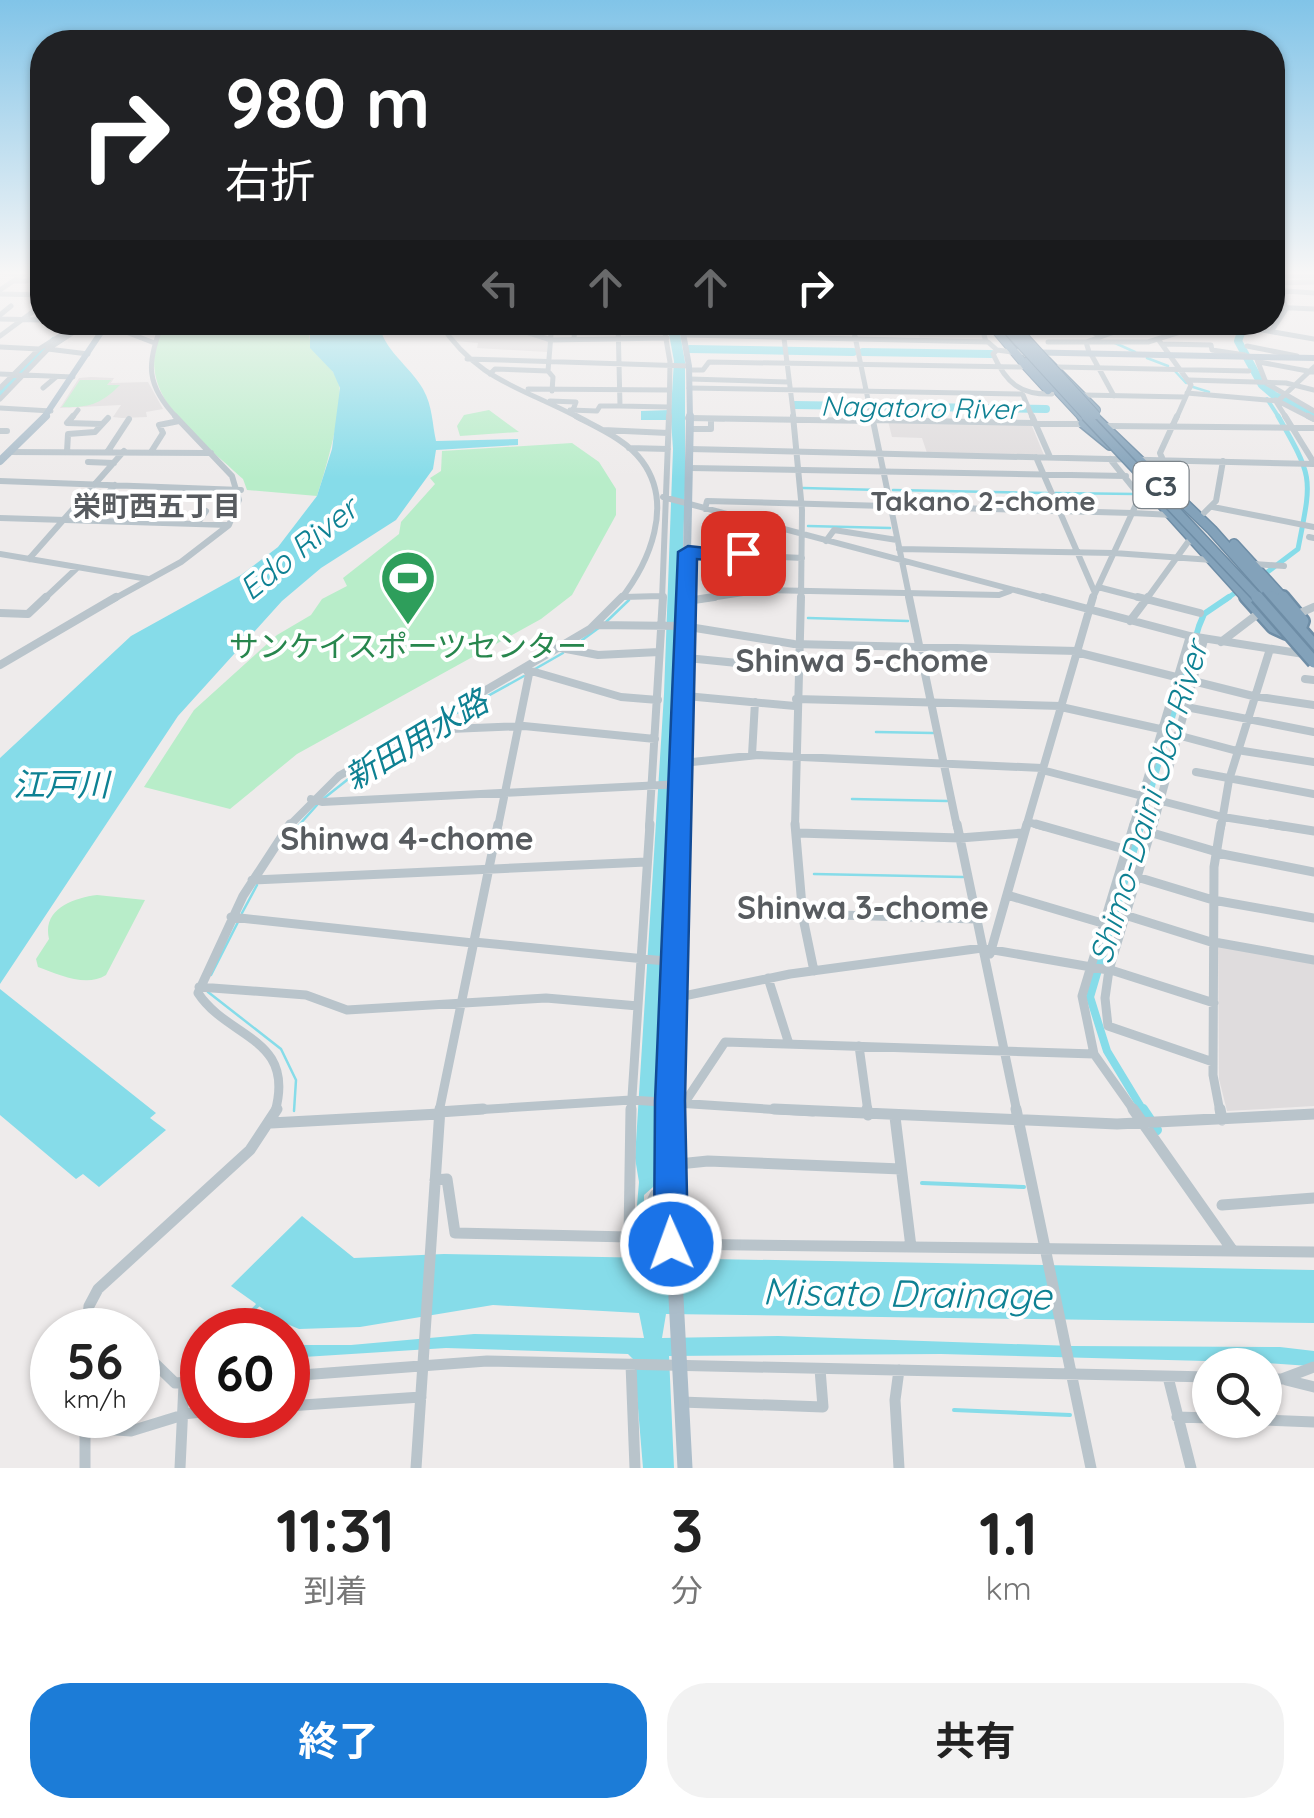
<!DOCTYPE html>
<html lang="ja">
<head>
<meta charset="utf-8">
<style>
	:root { --surface:#fff; --page:#f2f2f2; --text:#222; --muted:#767676; --accent:#1c7cd7 }
	body { margin:0; font-family:Quicksand,"Noto Sans JP",sans-serif; background:var(--page); color:var(--text); height:100vh; display:flex; flex-direction:column; font-size:38px; white-space:nowrap }
	* { box-sizing:border-box; margin:0 }
	p { font-size:32px; color:var(--muted) }
	.icon { flex:none; width:55px; height:55px; fill:none; stroke:currentColor; stroke-width:2; stroke-linecap:round; stroke-linejoin:round }
	.map { position:relative; height:1468px; overflow:hidden }
	.drawer { display:flex; flex-direction:column; background:var(--surface); flex:1 }
	.drawer>* { flex:none }
	.banner { position:absolute; left:30px; top:30px; width:1255px; height:305px; border-radius:40px; box-shadow:0 2px 8px #0004; background:#202124; color:#fff; overflow:hidden }
	.buttons { position:absolute; left:1192px; top:1348px; display:grid; gap:20px }
	.buttons a { display:grid; place-items:center; width:90px; height:90px; border-radius:50%; background:var(--surface); box-shadow:0 2px 8px #0004; font-size:50px }
	.speed { position:absolute; left:30px; top:1308px; display:flex; gap:20px; font-size:50px; font-weight:700; text-align:center }
	.speed>* { display:grid; place-content:center; width:130px; height:130px; border-radius:50%; background:var(--surface); box-shadow:0 2px 8px #0004; line-height:1 }
	.speed small { font-size:25px; font-weight:400 }
	.speed .limit { border:15px solid #d22; background:#fff; color:#111 }
	.pin { position:absolute; display:grid; place-items:center; width:85px; height:85px; color:#fff; margin:-42px; border-radius:20px; box-shadow:0 5px 15px #0006 }
	.me { position:absolute; width:110px; margin:-55px; rotate:358deg; stroke-linejoin:round; filter:drop-shadow(0 0 8px #0008) }
	.turn { display:flex; align-items:center; gap:35px; height:210px; padding:0 30px; font-size:45px }
	.turn .icon { width:130px; height:130px; stroke-width:2.5 }
	.turn b { display:block; font-size:70px; line-height:85px }
	.lanes { display:flex; align-items:center; height:95px; padding:0 30px; background:#0003; justify-content:center; gap:50px; direction:ltr }
	.lanes .off { opacity:.35 }
	.eta { display:flex; justify-content:space-evenly; align-items:center; height:170px; text-align:center }
	.eta b { font-size:60px; font-weight:700; line-height:70px }
	.button { display:flex; gap:20px; margin-top:auto; padding:20px 30px }
	.button a { flex:1; height:115px; border-radius:40px; background:var(--accent); color:#fff; font-size:40px; font-weight:700; line-height:115px; text-align:center }
	.button a+a { background:var(--page); color:var(--text) }
	.map>svg:first-child { display:block }
</style>
</head>
<body>
<div class="map">
<svg width="1314" height="1468" viewBox="0 0 1314 1468">
	<rect width="100%" height="100%" fill="#eeebeb"/>
	<path fill="#dfdcdd" d="M857,323H980L984,340L920,339L918,329L858,328Z
		M447,328L521,332L548,340L547,352L477,348L478,343L455,341Z
		M91,377L114,378L111,383L148,382L163,409L146,412L147,417L122,418L113,417L121,405L60,408L79,378Z
		M888,421L1031,424L1044,455L927,453L922,438L892,437Z
		M1218,946L1314,964V1106L1227,1111L1219,1079Z"/>
	<path fill="#b8edc9" d="M165,323H310C304,359 332,358 339,385C344,407 325,472 317,496L247,490L243,479C197,435 127,393 165,323Z
		M80,380H111L107,385H120C101,404 89,408 62,407Z
		M489,410L519,432L460,436L457,426L464,415Z
		M572,443L599,462L616,489V515L572,595L541,619L297,754L230,809L144,787L194,710L277,635L311,615L322,599L347,586L343,578L399,534L401,522L435,484L430,478L441,471L442,451Z
		M97,895L145,900L106,975C86,988 58,974 38,967L36,959L49,939C42,909 73,898 97,895Z"/>
	<path fill="#86dce9" d="M678,322L685,362V490L661,1180L644,1195V1217H636L639,1182L635,1158L664,694L673,449L671,420H641V411L671,410L674,361L667,323Z
		M310,323H379C383,350 410,366 423,389C433,407 432,424 436,441L518,439V445L436,450L433,469L396,520L321,568L282,601L178,716L0,984V758L131,636L241,575L278,547L317,496L332,449L340,388L333,372L310,348Z
		M0,989L156,1113L150,1118L166,1130L99,1187L83,1174L76,1179L0,1115Z
		M302,1216L354,1258L444,1254L1314,1270V1323L666,1314L662,1338L778,1336L1073,1346L1280,1347L1314,1351V1364L941,1354L669,1356L674,1468H643L634,1360L628,1354L446,1348L288,1358V1345H351L474,1334L644,1338L639,1313L493,1305L360,1327L299,1329L280,1321L231,1286Z"/>
	<g fill="none" stroke-linecap="round" stroke-linejoin="round">
		<path stroke="#86dce9" stroke-width="2.5" d="M1115,343L1135,352
			M1147,358L1168,366
			M1174,370L1186,383
			M1193,387L1209,392
			M803,488L880,490
			M893,490L1047,493
			M1055,493L1135,494
			M808,526L890,528
			M808,618L908,621
			M606,622L629,600
			M574,646L600,627
			M535,669L563,653
			M435,725L524,676
			M876,732L933,733
			M323,799L366,765L424,732
			M852,799L947,801
			M282,844L317,805
			M814,874L963,877
			M242,913L257,885
			M211,975L239,920
			M208,992L281,1049L296,1080L294,1111"/>
		<path stroke="#86dce9" stroke-width="4" d="M922,1183L1024,1187
			M244,1319L260,1303
			M1253,1360L1310,1364
			M954,1410L1070,1415"/>
		<path stroke="#86dce9" stroke-width="4" d="M1267,399L1280,419"/>
		<path stroke="#86dce9" stroke-width="5" d="M1262,576L1298,549C1312,477 1314,479 1278,416
			M1225,600L1239,590"/>
		<path stroke="#86dce9" stroke-width="6" d="M1140,827L1199,626L1204,614L1229,597"/>
		<path stroke="#86dce9" stroke-width="8" d="M1141,824L1090,997L1107,1051L1144,1112"/>
		<path stroke="#86dce9" stroke-width="10" d="M1143,1109L1157,1130"/>
		<path stroke="#86dce9" stroke-width="8" d="M1245,322L1238,341L1262,385L1275,396L1314,414
			M787,326L848,327
			M690,349L853,352
			M863,352L991,354
			M0,394L54,341
			M795,405L1046,409"/>
		<g stroke="#6e8da6" stroke-width="10">
			<path id="highway-far2" d="M989,322L1027,367
				M1018,322L1022,332
				M1029,360L1084,419
				M1040,360L1096,419
				M1047,361L1096,410
				M1025,365L1048,390"/>
		</g>
		<g stroke="#6e8da6" stroke-width="12">
			<path id="highway-far1" d="M1082,416L1090,425
				M1093,416L1212,530L1274,600
				M1083,423L1110,445
				M1146,480V487L1248,600
				M1234,544L1285,600"/>
		</g>
		<g stroke="#6e8da6" stroke-width="16">
			<path id="highway" d="M1246,597L1273,627L1286,633
				M1272,597L1314,645
				M1283,597L1303,621L1300,629"/>
		</g>
		<path stroke="#b9c4cb" stroke-width="5" d="M4,273L24,274
			M1272,275L1314,276
			M13,281H27L37,274
			M1274,283L1314,282
			M0,290L25,273
			M1272,290L1314,293
			M0,294L42,295
			M1272,307L1314,309
			M0,315L11,306
			M0,319L42,320
			M163,322C146,363 145,385 178,419
			M439,322C478,382 522,387 581,419
			M552,322L548,371L553,377L552,391
			M663,322L670,362L669,419
			M782,322L794,419
			M852,322L872,419
			M1068,322L1101,336
			M1216,322L1314,339
			M75,323L126,332L152,342
			M440,327L523,331L551,340L667,338
			M1272,330L1286,309L1275,273
			M74,332L48,349L88,354
			M685,335L988,342L997,350L1012,352
			M0,336L42,305
			M1158,339L1191,385L1176,419
			M574,340L575,322
			M986,342L983,331L989,328
			M1048,342H1148L1212,322
			M1162,344L1211,345L1212,350L1245,355
			M1247,346L1297,356
			M0,347L39,349
			M997,350L993,354C1006,383 1020,395 1052,394
			M1089,352L1086,342L1143,322
			M1091,354L1114,396
			M1256,357L1266,383L1314,411
			M467,359L689,366
			M1259,362L1313,372
			M1058,367L1249,371
			M690,370H703L709,362L1022,367
			M0,374L73,377
			M490,374L495,369L548,371
			M690,379L788,382
			M1189,380L1286,383L1314,390
			M0,388L39,349L79,324
			M43,388L56,377
			M689,388L1021,394
			M528,389L669,390
			M1187,393L1278,401L1314,367
			M1023,395L1033,419
			M1083,395L1185,397
			M0,399L48,349
			M1275,400L1287,419
			M1276,400L1313,419
			M550,401L576,402L573,410
			M620,406L668,407
			M0,408L51,411
			M570,410L597,411L600,406H620L618,322
			M688,418L724,419
			M71,419L78,410"/>
		<path stroke="#b9c4cb" stroke-width="6" d="M73,416L67,423L102,424
			M175,416L232,476L239,500L229,525
			M576,416C598,428 627,440 642,461C674,504 650,562 620,600
			M793,416L802,510L801,600
			M872,416L910,600
			M1032,416L1050,457
			M1285,416L1314,463
			M1308,416L1314,419
			M688,418L872,421
			M872,420L1035,423
			M1035,424H1083
			M1109,426L1314,428
			M689,429H711V419
			M603,430L668,433
			M0,431H7
			M629,448L668,449
			M690,449L1314,464
			M108,451L129,419
			M9,452L211,453
			M67,452L68,434L95,432L108,418
			M151,452L163,433L159,425L179,421
			M1036,457L1095,593
			M1163,460L1160,453L1177,416
			M88,462L114,463
			M690,468L1126,476
			M0,481L241,490
			M663,497L1052,600
			M104,498L115,485
			M1213,507L1314,527
			M705,509L707,501L1132,513
			M1132,513L1173,515
			M1204,513L1216,501L1223,461
			M0,518L229,525L181,562L112,600
			M197,524L206,511
			M1309,537L1314,538
			M826,541L834,530L897,540
			M899,549L1114,553L1212,560
			M688,552L802,558
			M0,554L148,579
			M29,559L124,451
			M1254,564L1284,566
			M1098,587L1148,600
			M624,597L660,596
			M43,600L77,568
			M662,600L669,416
			M697,600L763,590L999,595L1010,591
			M1092,600L1140,496L1110,459
			M1146,600L1188,542L1196,540"/>
		<path stroke="#b9c4cb" stroke-width="8" d="M909,597L957,827
			M1043,597L1190,636L1304,654
			M1138,597L1200,613
			M687,601L714,597
			M0,613L28,614L46,597
			M1298,614L1314,607
			M1130,621L1148,597
			M595,625L683,626L794,644L1077,651
			M1221,642L1259,613
			M561,648L598,655L659,652
			M1076,652L1176,677
			M687,658L798,669
			M0,665L116,597
			M528,670L621,697L658,700
			M1305,679L1314,680
			M1193,681L1253,696L1314,705
			M686,696L795,706
			M796,699L1061,706
			M1061,707L1160,729
			M1186,707L1314,732
			M421,727L426,730L524,726L655,739
			M1177,735L1237,751
			M1237,750L1314,762
			M752,755L755,702
			M683,763L758,755L1042,768
			M1042,770L1223,817L1286,827
			M1196,772L1314,794
			M311,799L322,802L682,784
			M1028,822L1045,827
			M288,827L339,776L590,629L622,597
			M498,827L529,674L525,668
			M649,827L663,597
			M795,827L801,597
			M1026,827L1093,597
			M1133,827L1190,636
			M1153,827L1204,640
			M1221,827L1229,780L1270,649"/>
		<path stroke="#b9c4cb" stroke-width="9" d="M795,824L803,918L814,971
			M957,824L1017,1112
			M1036,824L1124,849
			M1134,824L1082,996L1094,1054L1135,1112
			M1153,824L1109,970L1105,998L1108,1026L1213,1062
			M1270,824L1314,831
			M1149,832L1217,852
			M798,833L960,838L1024,833
			M1217,853L1314,872
			M1137,877L1213,900
			M252,880L646,862
			M1007,895L1102,923
			M1213,900L1314,918
			M804,914L976,919
			M1128,916L1214,943
			M231,917L473,943
			M474,942L675,962
			M1214,942L1314,960
			M990,954L1027,824
			M768,978L789,1044
			M199,987L306,995L347,1010L546,998L638,1006
			M674,998L790,974L982,948L1114,971L1214,1003
			M859,1046L868,1112
			M685,1102L725,1042L1094,1054
			M275,1112C296,1037 228,1039 198,993L243,896L290,824
			M439,1112L498,824
			M443,1112L631,1100L813,1112
			M631,1112L650,824
			M1220,1112L1213,1075L1214,867L1221,824"/>
		<path stroke="#b9c4cb" stroke-width="11" d="M774,1109L1117,1124L1314,1114
			M867,1109L868,1115
			M1016,1109L1091,1468
			M1133,1109L1233,1251
			M1220,1109L1222,1120
			M439,1112L483,1109
			M895,1117L911,1247
			M271,1123L439,1114
			M669,1165L708,1161L901,1169
			M435,1180L447,1179L455,1233L629,1237L649,1229L650,1206L655,1195L669,1192
			M1222,1205L1314,1198
			M629,1237L631,1109
			M671,1244L1314,1252
			M88,1316L102,1315L119,1330
			M87,1330L89,1306L98,1289L250,1150L277,1109
			M138,1347L175,1383L202,1381
			M631,1364L635,1468
			M899,1370L895,1400L899,1468
			M288,1376L487,1361L1210,1377
			M1168,1377L1191,1468
			M1265,1379H1282L1314,1367
			M1286,1380L1314,1387
			M681,1402L823,1407L820,1369
			M288,1406L421,1397
			M183,1414L202,1412
			M85,1415V1468
			M1177,1417L1210,1418
			M1265,1420L1314,1422
			M86,1428L131,1431L183,1415
			M180,1468L184,1384
			M416,1468L440,1109"/>
		<path stroke="#abbdca" stroke-width="6" d="M681,322L689,366L690,419
			M1012,352L1314,358
			M43,419L108,322"/>
		<path stroke="#abbdca" stroke-width="8" d="M0,461L46,416
			M686,600L690,416"/>
		<path stroke="#abbdca" stroke-width="10" d="M679,827L686,597"/>
		<path stroke="#abbdca" stroke-width="12" d="M671,1112L679,824"/>
		<path stroke="#abbdca" stroke-width="15" d="M671,1109L669,1165L685,1468"/>
		<use href="#highway-far2" stroke="#83a2ba" stroke-width="8"/>
		<use href="#highway-far1" stroke="#83a2ba" stroke-width="9"/>
		<use href="#highway" stroke="#83a2ba" stroke-width="11"/>
		<g stroke="#6e8da6" stroke-width="10" stroke-linecap="butt">
			<path id="highway-bridge-far2" d="M1000,322L1089,419
				M1011,322L1096,415"/>
		</g>
		<g stroke="#6e8da6" stroke-width="12" stroke-linecap="butt">
			<path id="highway-bridge-far1" d="M1086,416L1260,600"/>
		</g>
		<g stroke="#6e8da6" stroke-width="16" stroke-linecap="butt">
			<path id="highway-bridge" d="M1257,597L1314,662"/>
		</g>
		<use href="#highway-bridge-far2" stroke="#83a2ba" stroke-width="8"/>
		<use href="#highway-bridge-far1" stroke="#83a2ba" stroke-width="9"/>
		<use href="#highway-bridge" stroke="#83a2ba" stroke-width="11"/>
	</g>
	<linearGradient id="sky" x2="0" y2="1"><stop stop-color="#81c4e8"/><stop offset="0.57" stop-color="#f7f6f6"/><stop offset="1" stop-color="#f7f6f6" stop-opacity="0"/></linearGradient>
	<rect width="1314" height="479" fill="url(#sky)"/>
	<path fill="#1a73e8" stroke="#114b97" stroke-width="2.5" d="M688,546L735,551L743,547L752,553L740,563L697,559L685,1101L688,1244L683,1255L671,1259L659,1255L654,1244L655,1101L678,552Z"/>
	<defs>
		<g id="stadium-pin" transform="scale(2.875)"><path d="M0 17L-7.5 6A9.5 9.5 0 1 1 7.5 6Z" fill="#2e9e5b" stroke="#fff"/><path d="M0-5a6.5 5 0 1 0 0 10a6.5 5 0 1 0 0-10ZM-3.5-1.8h7v3.6h-7Z" fill="#fff"/></g>
	</defs>
	<g fill-rule="evenodd">
		<use href="#stadium-pin" x="408" y="578"/>
	</g>
	<g text-anchor="middle" dominant-baseline="central" stroke-width="8" stroke-linejoin="round" paint-order="stroke">
		<g font-size="28" font-style="italic" fill="#0e8193" stroke="#fff">
			<text transform="translate(920 407) rotate(1)">Nagatoro River</text>
		</g>
		<rect fill="#fff" stroke="#7c848a" stroke-width="2.5" x="1133.5" y="462" width="55" height="46" rx="8"/>
		<g font-size="28" font-weight="bold" fill="#445058">
			<text x="1161" y="485">C3</text>
		</g>
		<g font-size="28" font-weight="bold" fill="#585c60" stroke="#fff">
			<text x="983" y="500">Takano 2-chome</text>
			<text x="157" y="505">栄町西五丁目</text>
		</g>
		<g font-size="30" fill="#27864d" stroke="#fff">
			<text x="408" y="646">サンケイスポーツセンター</text>
		</g>
		<g font-size="32" font-style="italic" fill="#0e8193" stroke="#fff">
			<text transform="translate(298 548) rotate(-39)">Edo River</text>
			<text transform="translate(416 739) rotate(-31)">新田用水路</text>
			<text x="61" y="784">江戸川</text>
			<text transform="translate(1148 802) rotate(-73)">Shimo-Daini Oba River</text>
		</g>
		<g font-size="32" font-weight="bold" fill="#585c60" stroke="#fff">
			<text x="862" y="660">Shinwa 5-chome</text>
			<text x="407" y="838">Shinwa 4-chome</text>
			<text x="863" y="907">Shinwa 3-chome</text>
		</g>
		<g font-size="38" font-style="italic" fill="#0e8193" stroke="#fff">
			<text transform="translate(907 1293) rotate(1)">Misato Drainage</text>
		</g>
	</g>
</svg>
<div class="buttons">
<a><svg class="icon" aria-label="search" viewBox="0 0 24 24"><circle cx="10" cy="10" r="6"/><path d="M15 15l6 6"/></svg></a>
</div>
<div class="speed"><div>56<small>km/h</small></div><div class="limit">60</div></div>
<div class="pin" style="left:743px;top:553px;background:#d93025"><svg class="icon" aria-label="arrive" viewBox="0 0 24 24"><path d="M6 21V4h12l-3 4 3 4H6"/></svg></div>
<svg class="me" style="left:671px;top:1244px" viewBox="-20 -20 40 40"><circle r="17" fill="#1a73e8" stroke="#fff" stroke-width="3"/><path d="M0-11L8 9 0 5-8 9z" fill="#fff"/></svg>
<div class="banner">
<div class="turn"><svg class="icon" aria-label="right" viewBox="0 0 24 24"><path d="M7 20v-9h11M14 6l5 5-5 5"/></svg><div><b>980 m</b>右折</div></div>
<div class="lanes"><svg class="icon off" aria-label="left" viewBox="0 0 24 24"><path d="M17 20v-9H6M10 6l-5 5 5 5"/></svg><svg class="icon off" aria-label="ahead" viewBox="0 0 24 24"><path d="M12 20V5M6 11l6-6 6 6"/></svg><svg class="icon off" aria-label="ahead" viewBox="0 0 24 24"><path d="M12 20V5M6 11l6-6 6 6"/></svg><svg class="icon" aria-label="right" viewBox="0 0 24 24"><path d="M7 20v-9h11M14 6l5 5-5 5"/></svg></div>
</div>
</div>
<section class="drawer">
<div class="eta">
<div><b>11:31</b><p>到着</p></div>
<div><b>3</b><p>分</p></div>
<div><b>1.1</b><p>km</p></div>
</div>
<div class="button"><a>終了</a><a>共有</a></div>
</section>
</body>
</html>
